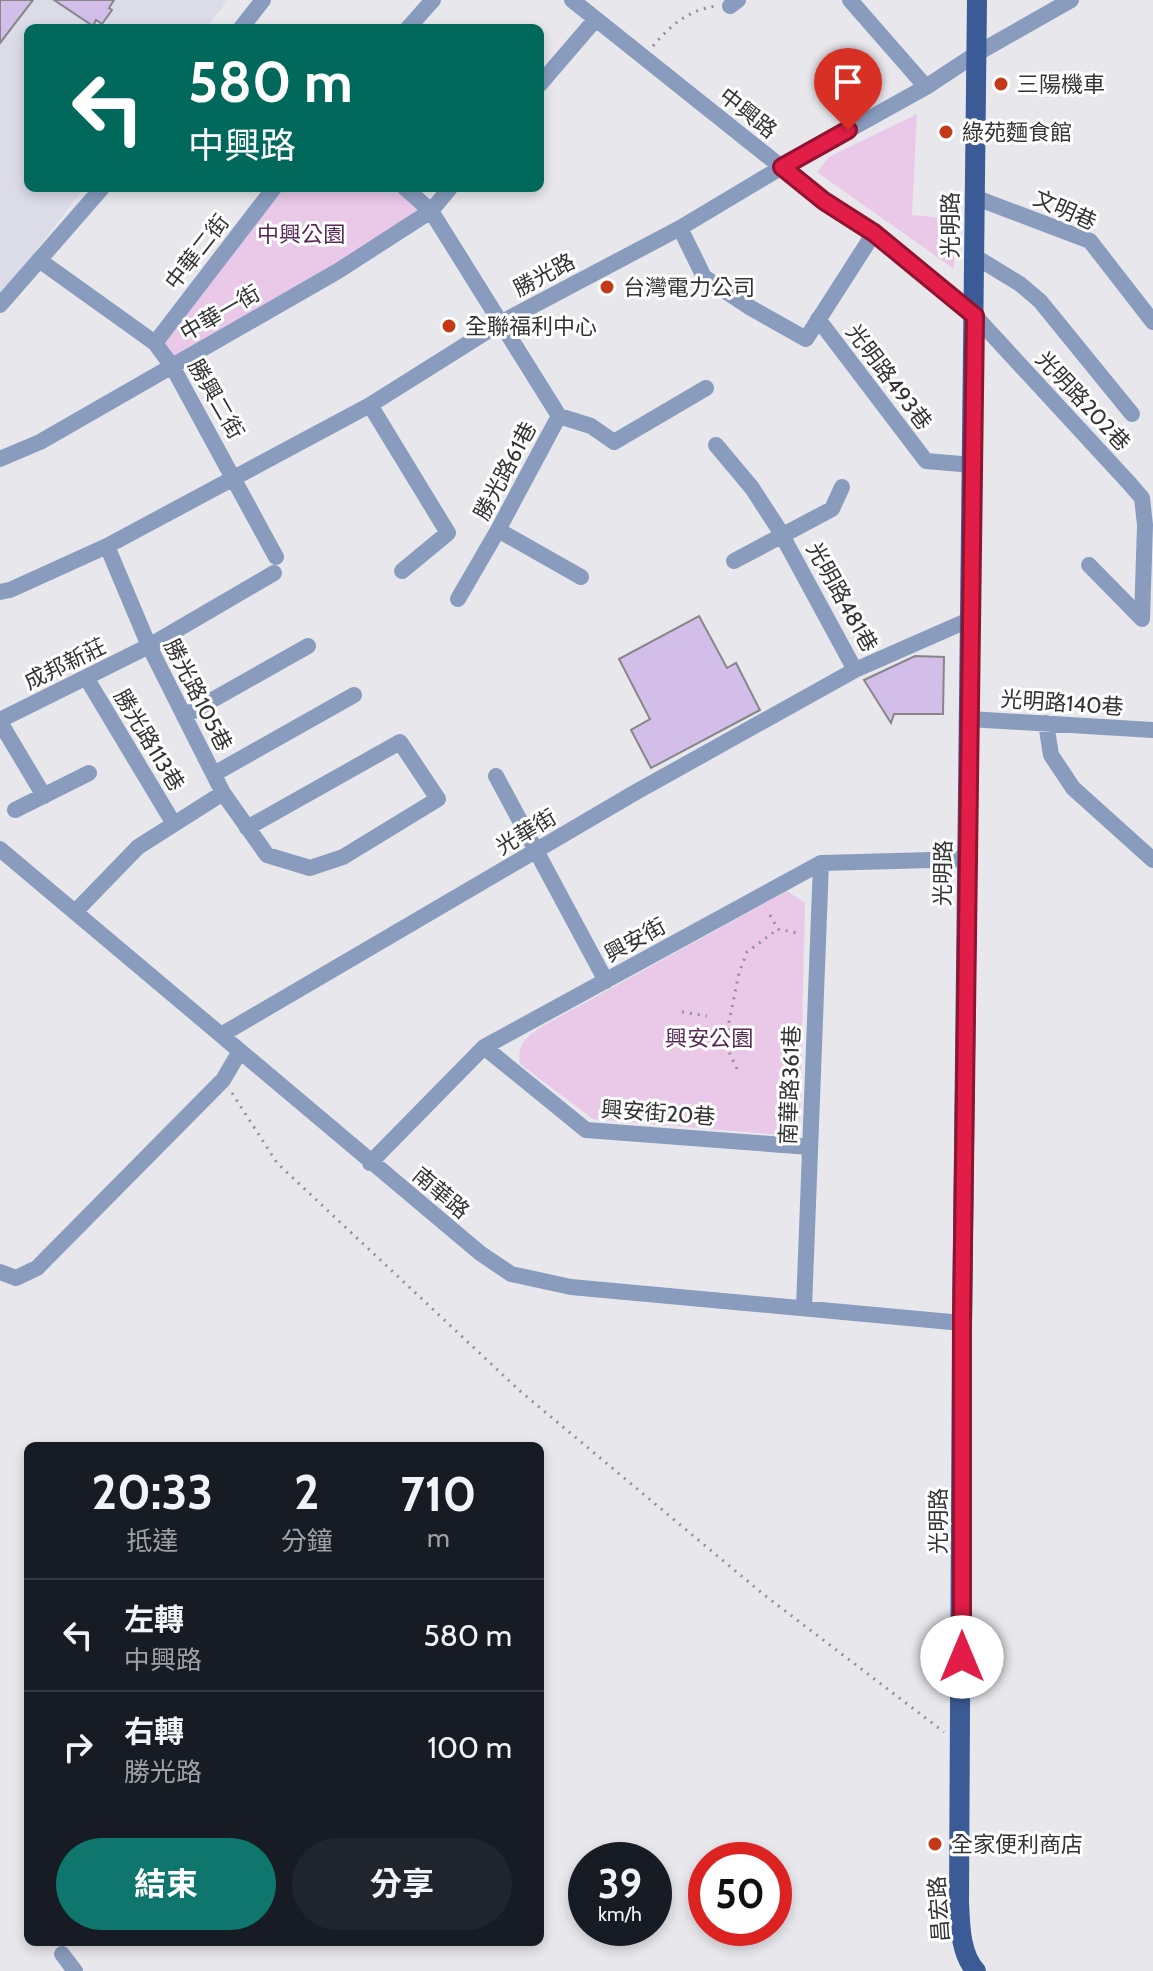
<!DOCTYPE html>
<html lang="zh-TW">
<head>
<meta charset="utf-8">
<style>
	:root { --surface:#171b24; --page:#20242c; --text:#f1f3f6; --muted:#9ea1a6; --line:#363941; --accent:#0f766e }
	body { margin:0; font-family:Cabin,"Noto Sans TC",sans-serif; background:var(--page); color:var(--text); height:100vh; display:flex; flex-direction:column; font-size:30px; white-space:nowrap }
	* { box-sizing:border-box; margin:0 }
	p { font-size:26px; color:var(--muted) }
	.icon { flex:none; width:44px; height:44px; fill:none; stroke:currentColor; stroke-width:2; stroke-linecap:round; stroke-linejoin:round }
	.map { position:relative; flex:1; overflow:hidden }
	.drawer { position:absolute; left:24px; top:1442px; width:520px; height:504px; display:flex; flex-direction:column; background:var(--surface); border-radius:12px; box-shadow:0 4px 12px #0003 }
	.drawer>* { flex:none }
	.top-card { position:absolute; left:24px; top:24px; width:520px; height:168px; border-radius:12px; box-shadow:0 4px 12px #0003; background:#00695c; color:#fff; overflow:hidden }
	.speed { position:absolute; left:568px; top:1842px; display:flex; gap:16px; font-size:40px; font-weight:700; text-align:center }
	.speed>* { display:grid; place-content:center; width:104px; height:104px; border-radius:50%; background:var(--surface); box-shadow:0 4px 12px #0003; line-height:1 }
	.speed small { font-size:20px; font-weight:400 }
	.speed .limit { border:12px solid #d22; background:#fff; color:#111 }
	.pin { position:absolute; display:grid; place-items:center; width:68px; height:68px; color:#fff; margin:-82px -34px; border-radius:50% 50% 50% 0; rotate:-45deg; box-shadow:0 0 8px #0007 }
	.pin .icon { rotate:45deg }
	.me { position:absolute; width:88px; margin:-44px; rotate:0deg; stroke-linejoin:round; filter:drop-shadow(0 0 6px #0008) }
	.turn { display:flex; align-items:center; gap:28px; height:168px; padding:0 32px; font-size:36px }
	.turn .icon { width:104px; height:104px; stroke-width:2.5 }
	.turn b { display:block; font-size:56px; line-height:68px }
	.eta { display:flex; justify-content:space-evenly; align-items:center; height:136px; text-align:center }
	.eta b { font-size:48px; font-weight:700; line-height:56px }
	.button { display:flex; gap:16px; margin-top:auto; padding:16px 32px }
	.button a { flex:1; height:92px; border-radius:48px; background:var(--accent); color:#fff; font-size:32px; font-weight:700; line-height:92px; text-align:center }
	.button a+a { background:var(--page); color:var(--text) }
	ul { padding:0; list-style:none }
	li { display:flex; align-items:center; gap:24px; height:112px; padding:0 32px; border-top:2px solid var(--line) }
	li div { flex:1 }
	li b { display:block; font-size:30px }
	li em { font-style:normal }
	.map>svg:first-child { display:block }
</style>
</head>
<body>
<div class="map">
<svg width="1153" height="1971" viewBox="0 0 1153 1971">
	<rect width="100%" height="100%" fill="#e7e7ec"/>
	<path fill="#dcdce8" d="M0,0H228L206,28H28V188H84L0,297Z"/>
	<path fill="#eac9e8" d="M917,114L912,215L954,219V269L817,172L829,157Z
		M281,188H396L423,211L333,267L173,359L161,342Z
		M787,891L805,903L800,1119L781,1135L593,1119L520,1064C517,1043 526,1037 543,1026Z"/>
	<path fill="#d2bee9" stroke="#878689" stroke-width="2" d="M0,0H33L0,43Z
		M54,0H114L109,8L112,10L102,24L96,20L93,26Z
		M699,616L727,668L736,663L760,710L651,768L631,730L650,719L619,659Z
		M915,656L944,657L943,714H894L891,723L864,680Z"/>
	<g fill="none" stroke-linecap="round" stroke-linejoin="round">
		<path stroke="#929295" stroke-width="3" stroke-dasharray="2 6" stroke-linecap="butt" d="M653,46C672,24 687,11 716,6
			M770,915L778,929L797,933
			M682,1012L707,1016
			M737,1069L730,1054L728,1027L739,973L747,952L778,929
			M232,1093L277,1163L520,1391L763,1594L944,1732"/>
		<path stroke="#899cbe" stroke-width="16" d="M572,0L824,201L874,233L975,316L1130,484L1142,498L1145,525L1142,619
			M850,0L926,87
			M730,6L738,0
			M241,28L263,0
			M408,28L433,0
			M540,84L595,20
			M405,188L431,211L559,416L498,530L458,599
			M974,197L1090,241L1153,322
			M680,228L704,277L751,308L806,339L874,233
			M974,256L1020,284L1040,301L1132,414
			M39,260L155,343L172,366L276,557
			M0,305L102,188
			M818,319L926,461L973,465
			M155,343L274,188
			M370,405L448,533L402,571
			M559,416L591,426L614,442L706,388
			M716,445L752,488L778,528L855,670
			M0,459L40,442L338,271L431,211L450,188
			M498,530L581,577
			M107,546L149,646L223,793L267,855L310,868L343,857L438,799L400,742L247,828
			M734,561L832,509L842,487
			M1089,565L1142,619
			M0,592L10,590L107,546L370,405L502,322L680,228L782,167L926,87L976,54L1071,0
			M87,679L174,824
			M184,716L308,646
			M969,719L1153,730
			M0,720L149,646L274,573
			M0,722L44,796
			M1046,723L1051,755L1073,788L1153,860
			M214,774L354,695
			M496,776L606,981
			M15,810L89,773
			M0,849L480,1253L511,1274L571,1287L962,1323
			M75,912L138,847L223,793
			M221,1035L636,792L855,670L971,619
			M484,1047L586,1130L810,1147
			M370,1163L484,1047L821,863L968,859
			M0,1272L16,1278L37,1268L223,1080L240,1051
			M804,1308L821,863
			M62,1954L75,1971"/>
		<path stroke="#3b5b97" stroke-width="20" d="M976,1971C960,1954 960,1924 959,1902L962,1323L977,0"/>
	</g>
	<g fill="none" stroke-linecap="round" stroke-linejoin="round">
		<g stroke="#92132f" stroke-width="20">
			<path id="route" d="M848,130L782,167L824,201L874,233L975,316L962,1323V1657"/>
		</g>
		<use href="#route" stroke="#e11d48" stroke-width="14"/>
	</g>
	<g fill="#c43a17" stroke="#fff" stroke-width="3">
		<circle cx="1001" cy="84" r="8"/>
		<circle cx="946" cy="132" r="8"/>
		<circle cx="607" cy="287" r="8"/>
		<circle cx="449" cy="326" r="8"/>
		<circle cx="935" cy="1844" r="8"/>
	</g>
	<g text-anchor="middle" dominant-baseline="central" stroke-width="6" stroke-linejoin="round" paint-order="stroke">
		<g font-size="22" fill="#333335" stroke="#fff" text-anchor="start">
			<text x="1017" y="84">三陽機車</text>
			<text x="962" y="132">綠苑麵食館</text>
			<text x="623" y="287">台灣電力公司</text>
			<text x="465" y="326">全聯福利中心</text>
			<text x="951" y="1844">全家便利商店</text>
		</g>
		<g font-size="22" fill="#333335" stroke="#fff">
			<text transform="translate(748 113) rotate(38)">中興路</text>
			<text transform="translate(1065 210) rotate(24)">文明巷</text>
			<text transform="translate(950 225) rotate(-90)">光明路</text>
			<text transform="translate(197 252) rotate(-52)">中華二街</text>
			<text transform="translate(544 275) rotate(-28)">勝光路</text>
			<text transform="translate(220 313) rotate(-30)">中華一街</text>
			<text transform="translate(889 377) rotate(53)">光明路493巷</text>
			<text transform="translate(216 399) rotate(60)">勝興二街</text>
			<text transform="translate(1083 401) rotate(47)">光明路202巷</text>
			<text transform="translate(505 471) rotate(-62)">勝光路61巷</text>
			<text transform="translate(842 597) rotate(61)">光明路481巷</text>
			<text transform="translate(65 664) rotate(-26)">成邦新莊</text>
			<text transform="translate(198 695) rotate(63)">勝光路105巷</text>
			<text transform="translate(1062 703) rotate(4)">光明路140巷</text>
			<text transform="translate(149 740) rotate(59)">勝光路113巷</text>
			<text transform="translate(526 832) rotate(-31)">光華街</text>
			<text transform="translate(943 873) rotate(-89)">光明路</text>
			<text transform="translate(635 940) rotate(-29)">興安街</text>
			<text transform="translate(790 1085) rotate(-88)">南華路361巷</text>
			<text transform="translate(658 1113) rotate(4)">興安街20巷</text>
			<text transform="translate(441 1193) rotate(40)">南華路</text>
			<text transform="translate(938 1521) rotate(-90)">光明路</text>
			<text transform="translate(939 1909) rotate(-94)">昌宏路</text>
		</g>
		<g font-size="22" fill="#592a57" stroke="#fff">
			<text x="301" y="234">中興公園</text>
			<text x="709" y="1038">興安公園</text>
		</g>
	</g>
</svg>
<div class="speed"><div>39<small>km/h</small></div><div class="limit">50</div></div>
<div class="pin" style="left:848px;top:130px;background:#d93025"><svg class="icon" aria-label="arrive" viewBox="0 0 24 24"><path d="M6 21V4h12l-3 4 3 4H6"/></svg></div>
<svg class="me" style="left:962px;top:1657px" viewBox="-20 -20 40 40"><circle r="19" fill="#fff"/><path d="M0-13L10 11 0 6-10 11z" fill="#e11d48"/></svg>
<div class="top-card">
<div class="turn"><svg class="icon" aria-label="left" viewBox="0 0 24 24"><path d="M17 20v-9H6M10 6l-5 5 5 5"/></svg><div><b>580 m</b>中興路</div></div>
</div>
<section class="drawer">
<div class="eta">
<div><b>20:33</b><p>抵達</p></div>
<div><b>2</b><p>分鐘</p></div>
<div><b>710</b><p>m</p></div>
</div>
<ul>
<li><svg class="icon" aria-label="left" viewBox="0 0 24 24"><path d="M17 20v-9H6M10 6l-5 5 5 5"/></svg><div><b>左轉</b><p>中興路</p></div><em>580 m</em></li>
<li><svg class="icon" aria-label="right" viewBox="0 0 24 24"><path d="M7 20v-9h11M14 6l5 5-5 5"/></svg><div><b>右轉</b><p>勝光路</p></div><em>100 m</em></li>
</ul>
<div class="button"><a>結束</a><a>分享</a></div>
</section>
</div>
</body>
</html>
